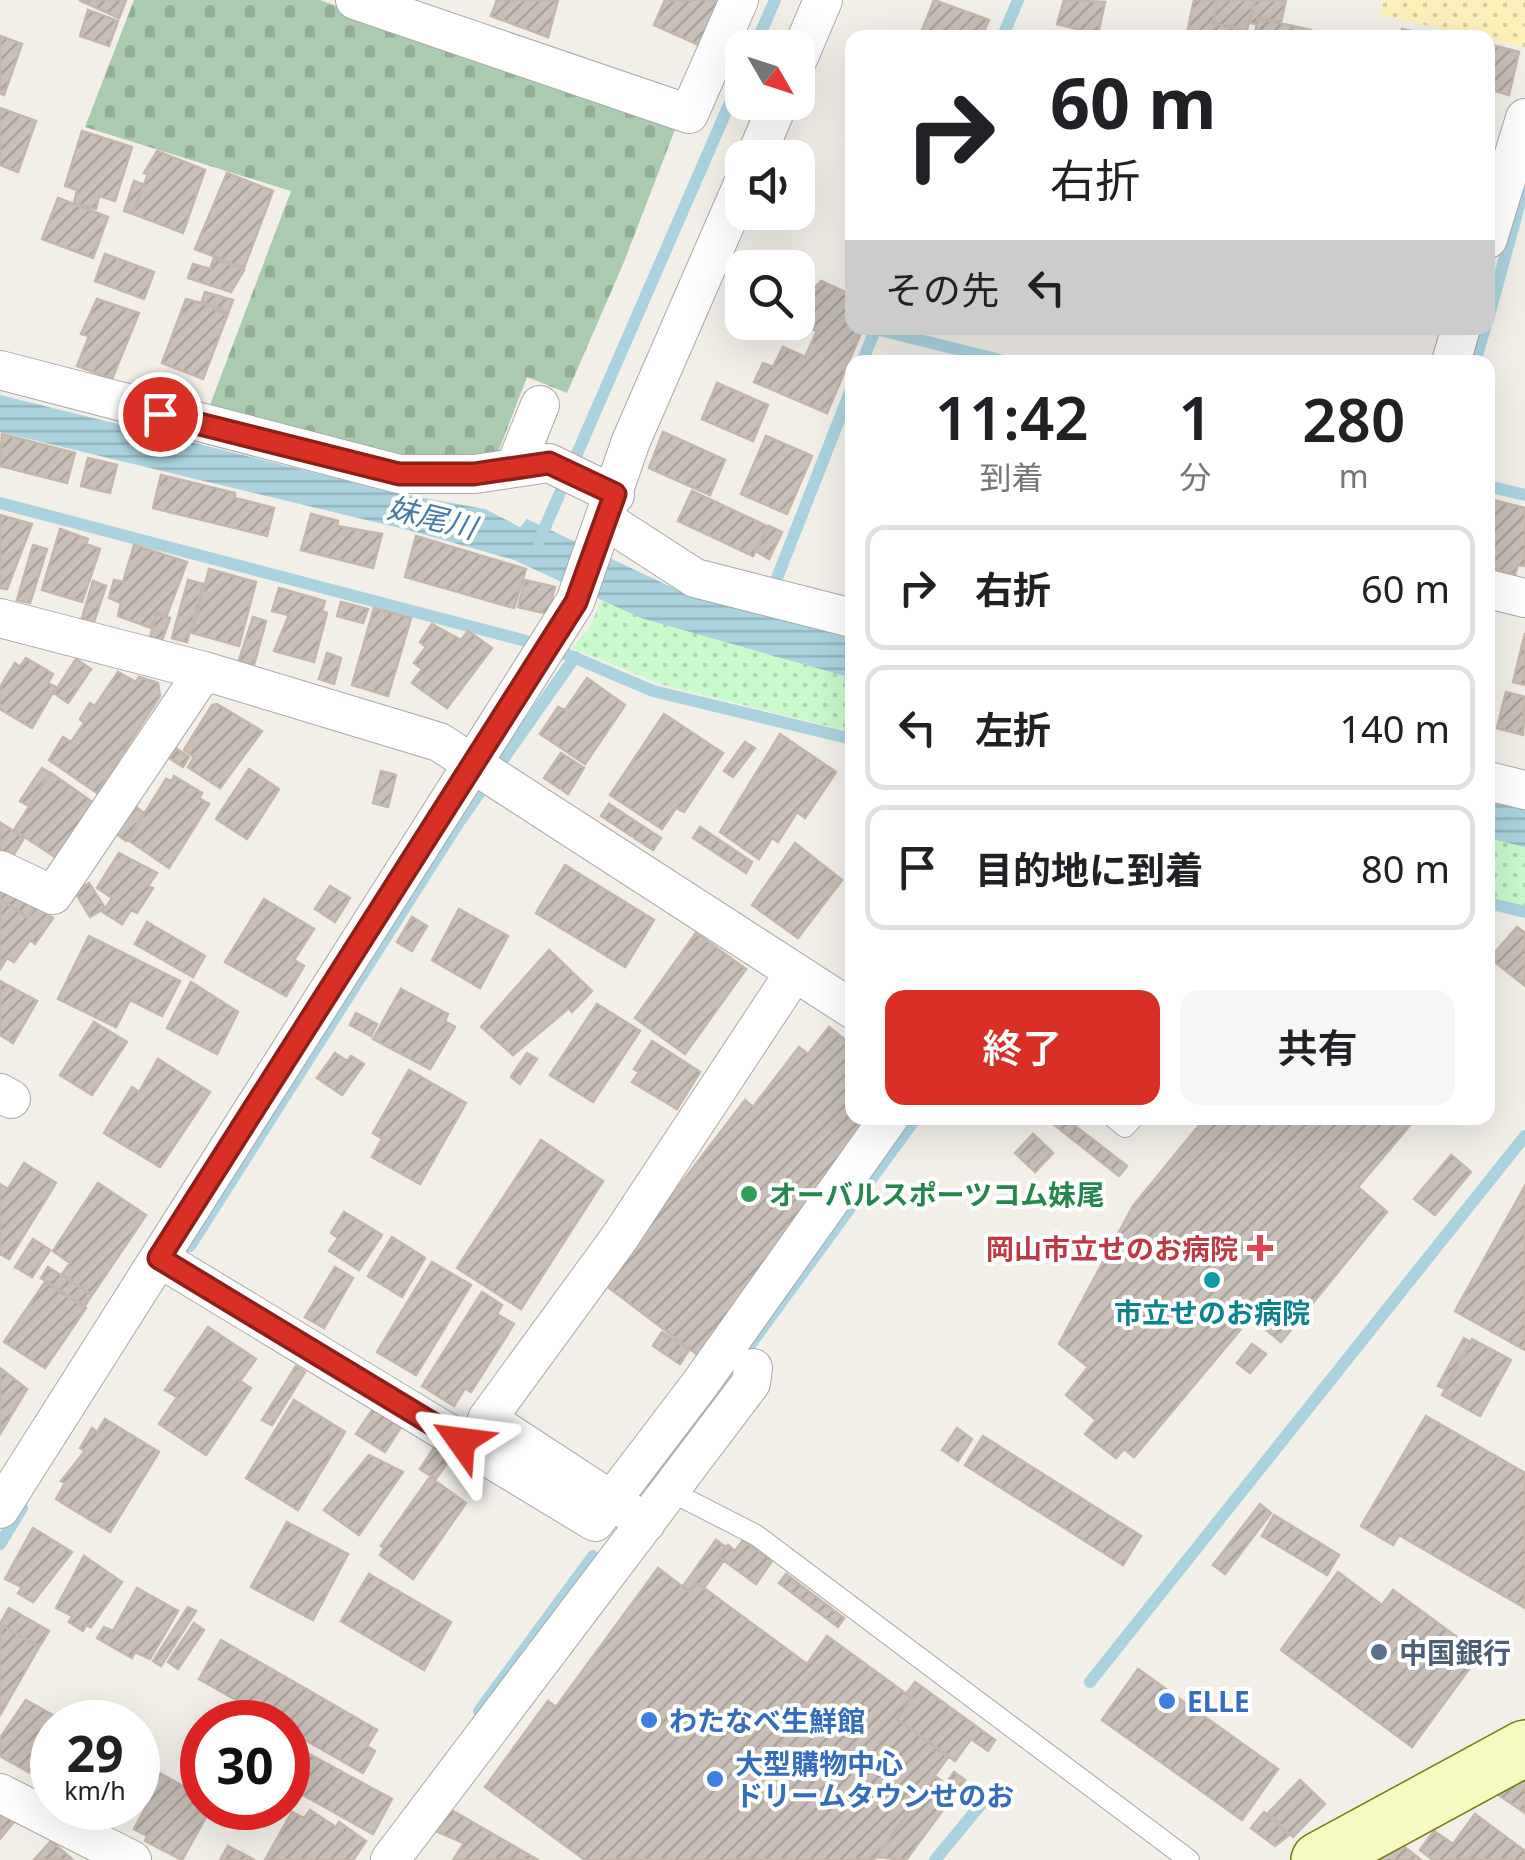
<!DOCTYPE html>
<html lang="ja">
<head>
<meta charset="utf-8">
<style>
	:root { --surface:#fff; --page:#f6f6f6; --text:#202124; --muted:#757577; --line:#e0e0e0; --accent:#d93025 }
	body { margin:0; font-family:"Noto Sans","Noto Sans JP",sans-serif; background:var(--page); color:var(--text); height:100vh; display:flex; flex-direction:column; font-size:38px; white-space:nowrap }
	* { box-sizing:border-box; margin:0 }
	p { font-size:32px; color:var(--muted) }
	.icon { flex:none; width:55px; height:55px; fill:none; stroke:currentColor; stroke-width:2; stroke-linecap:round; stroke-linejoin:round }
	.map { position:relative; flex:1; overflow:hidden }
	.panel { position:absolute; left:845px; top:355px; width:650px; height:770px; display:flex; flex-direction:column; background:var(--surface); border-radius:20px; box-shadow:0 10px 40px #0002 }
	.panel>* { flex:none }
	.hud { position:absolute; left:845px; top:30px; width:650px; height:305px; border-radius:20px; box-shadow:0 10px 40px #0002; background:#fff; color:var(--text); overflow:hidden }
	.needle { width:65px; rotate:129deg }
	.controls { position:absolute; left:725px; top:30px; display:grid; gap:20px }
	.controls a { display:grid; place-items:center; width:90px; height:90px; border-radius:20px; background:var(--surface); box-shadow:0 10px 40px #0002; font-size:50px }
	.speed { position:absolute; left:30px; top:1700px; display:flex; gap:20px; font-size:50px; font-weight:700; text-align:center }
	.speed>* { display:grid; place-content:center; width:130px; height:130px; border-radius:50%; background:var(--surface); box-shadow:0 10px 40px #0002; line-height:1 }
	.speed small { font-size:25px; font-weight:400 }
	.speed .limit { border:15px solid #d22; background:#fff; color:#111 }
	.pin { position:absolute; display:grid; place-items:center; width:85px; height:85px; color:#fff; margin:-42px; border:5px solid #fff; border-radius:50%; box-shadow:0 2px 10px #0007 }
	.me { position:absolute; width:110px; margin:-55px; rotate:301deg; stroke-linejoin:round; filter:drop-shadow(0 0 8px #0008) }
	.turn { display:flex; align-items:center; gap:35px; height:210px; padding:0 40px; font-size:45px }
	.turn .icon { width:130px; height:130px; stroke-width:2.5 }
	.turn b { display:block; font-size:70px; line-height:85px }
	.then { display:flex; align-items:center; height:95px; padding:0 40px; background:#0003; gap:20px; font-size:38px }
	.eta { display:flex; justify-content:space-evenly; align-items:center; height:170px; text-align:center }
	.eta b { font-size:60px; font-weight:600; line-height:70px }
	.cta { display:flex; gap:20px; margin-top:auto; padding:20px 40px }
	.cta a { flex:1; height:115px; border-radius:20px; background:var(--accent); color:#fff; font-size:40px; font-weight:600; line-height:115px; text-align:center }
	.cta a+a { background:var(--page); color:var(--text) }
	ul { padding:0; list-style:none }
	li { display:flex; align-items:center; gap:30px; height:125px; margin:0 20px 15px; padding:0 20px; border:5px solid var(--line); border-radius:20px }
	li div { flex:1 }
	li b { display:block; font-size:38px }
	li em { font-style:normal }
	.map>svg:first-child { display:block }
</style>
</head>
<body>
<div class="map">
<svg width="1525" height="1860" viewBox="0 0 1525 1860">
	<defs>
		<pattern id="sand-dots" width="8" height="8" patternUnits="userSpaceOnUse" patternTransform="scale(2.5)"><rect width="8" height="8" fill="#fff1ba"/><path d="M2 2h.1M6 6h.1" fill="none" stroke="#dacea0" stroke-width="1.8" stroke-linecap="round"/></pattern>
		<pattern id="cemetery-stones" width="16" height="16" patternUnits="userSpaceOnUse" patternTransform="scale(2.5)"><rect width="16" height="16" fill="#aacbaf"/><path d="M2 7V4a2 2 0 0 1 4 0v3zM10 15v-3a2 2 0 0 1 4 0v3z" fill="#92ae96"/></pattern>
		<pattern id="park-dots" width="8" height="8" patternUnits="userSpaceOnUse" patternTransform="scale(2.5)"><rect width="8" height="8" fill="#c8facc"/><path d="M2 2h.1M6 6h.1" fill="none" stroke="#acd6af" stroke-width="1.8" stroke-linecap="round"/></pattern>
		<pattern id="water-rules" width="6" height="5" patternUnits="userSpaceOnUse" patternTransform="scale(2.5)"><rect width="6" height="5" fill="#aad3df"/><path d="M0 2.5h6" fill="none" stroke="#92b5bf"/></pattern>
		<pattern id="building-hatch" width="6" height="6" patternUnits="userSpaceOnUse" patternTransform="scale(2.5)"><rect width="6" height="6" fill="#c7bfb8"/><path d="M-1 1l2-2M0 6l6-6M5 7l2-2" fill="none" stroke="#aba49e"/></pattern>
	</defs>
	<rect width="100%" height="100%" fill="#f2efe9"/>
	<path fill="url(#sand-dots)" d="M1384,0H1525V47L1379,15Z"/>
	<path fill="url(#cemetery-stones)" d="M134,0H320L676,127L624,262L567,393L527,377L497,455L389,462L205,418L291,191L85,127Z"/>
	<path fill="url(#park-dots)" d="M617,564L679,595L852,641V732L664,685L572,648L589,629Z
		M1488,799L1525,808V908L1488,898Z"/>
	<path fill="url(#water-rules)" d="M0,395L397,493L485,509L520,527L527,519L684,593L852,637V678L641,618L514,560L408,530L0,432Z
		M1488,798L1525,809V847L1488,838Z"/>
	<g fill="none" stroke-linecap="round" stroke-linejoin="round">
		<path stroke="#aad3df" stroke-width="12" d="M1002,38L1018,0
			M754,48L775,0
			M1488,319L1525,184
			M876,329L1008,362
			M862,362L876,328
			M1475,362L1485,328
			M1488,486L1525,495
			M0,503L534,643
			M539,541L742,75
			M777,578L852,387
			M566,654L653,691L852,739
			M1488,903L1525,912
			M190,1246L459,822L575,657
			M649,1483L916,1118
			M0,1544L22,1508
			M1090,1682L1525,1136
			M479,1711L593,1556
			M935,1860L983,1802"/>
	</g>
	<path fill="url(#building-hatch)" stroke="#c4b6ab" stroke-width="2.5" d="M79,0H126L119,18Z
		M497,0H558L548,37L491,16Z
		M665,0H718L699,45L654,25Z
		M934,0L989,20L981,38H919Z
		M1064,0L1105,2L1098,34L1057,24Z
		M1194,0H1218L1213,23L1239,29L1238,38H1186Z
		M1218,0H1254L1247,30L1213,23Z
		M1255,0H1286L1281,22L1258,18L1256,24L1250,23Z
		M88,10L118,21L109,46L80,36Z
		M1258,18L1311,30L1310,38H1254Z
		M1402,29L1444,38H1400Z
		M0,36L22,44L4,95L0,93Z
		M1488,44L1519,52L1509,95L1488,89Z
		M0,108L36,121L18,172L0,165Z
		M82,131L132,147L115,201L99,196L96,209L74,203L77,190L65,186Z
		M157,151L205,170L183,233L133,214L148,174L144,173Z
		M227,173L273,191L244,268L195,249Z
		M134,181L144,185L133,214L124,211Z
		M58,198L108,217L93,258L42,239Z
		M105,254L154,272L144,299L95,281Z
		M214,258L244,270L231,292L188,278L193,264L210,269Z
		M821,281L852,295V328H863L827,413L754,382L763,363L773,367L783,347L805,357L817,331L800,324L794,337L778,330L782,322H798V289L809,294Z
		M205,292L233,300L227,316L202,301Z
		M97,299L139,313L112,379L77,366L89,336L81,334Z
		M186,299L220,308L227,316L203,379L162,363Z
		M717,383L768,405L753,441L702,419Z
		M663,432L725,460L710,495L649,468Z
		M2,434L75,453L67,483L0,466Z
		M766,436L812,456L787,514L741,494Z
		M88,458L117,465L110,493L81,486Z
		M161,475L235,493V498L274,508L267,536L153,508Z
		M692,491L767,526L753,556L678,521Z
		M1493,500L1525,508V566L1518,565L1515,575L1488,567V518Z
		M311,514L338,521L337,526L382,534L373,568L301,550Z
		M0,515L32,524L7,589L0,588Z
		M769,526L782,532L769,559L756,551Z
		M60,529L88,539L86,544L100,549L82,602L42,590Z
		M416,536L526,569L514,608L405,577Z
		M33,545L47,549L30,603L17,600Z
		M134,545L187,562L167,615L157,612L151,628L118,616L121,603L109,598L114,580L123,582Z
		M209,569L256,582L239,646L192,633Z
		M188,580L203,584L187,642L172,638Z
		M525,580L555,587L548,614L518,607Z
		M93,581L106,586L94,622L82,618Z
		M279,588L325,601L322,611L327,613L314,662L274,651L289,615L272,611Z
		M341,602L368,609L363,623L337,616Z
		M374,608L411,618L388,696L352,685Z
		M157,614L170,618L162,641L150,637Z
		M253,617L266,621L254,665L239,660Z
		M432,624L461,640L468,631L492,648L447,708L412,683L422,669L414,663L426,647L420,642Z
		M1525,633V685L1513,682Z
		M327,653L341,658L334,684L319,679Z
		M26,658L53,674L48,683L56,687L32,728L0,709V687L15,663L20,667Z
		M76,659L91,669L68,703L54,693Z
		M118,672L136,682L139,677L158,683L160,696L97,793L49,760L63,737L71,742L84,723L80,719L90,703L95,706Z
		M587,678L625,705L585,764L540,734L558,707L565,710Z
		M1506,692L1525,697L1523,735L1497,728Z
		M217,704L262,731L220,788L188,767L194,757L184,750L212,705Z
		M664,714L723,753L684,812L676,808L662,829L610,795Z
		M780,734L836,772L805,818L797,812L778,842L772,838L759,859L720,832Z
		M745,742L755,748L733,777L724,771Z
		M170,744L189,757L183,767L163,754Z
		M561,753L584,768L568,794L544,778Z
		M42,768L50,773L29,806L20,801Z
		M249,769L279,789L247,839L216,819Z
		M381,771L396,775L388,807L373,803Z
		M51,773L94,803L58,859L14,830Z
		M174,776L202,793L199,798L209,804L169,868L128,840L166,779L172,781Z
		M132,804L144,813L126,841L114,832Z
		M609,804L661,838L653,850L601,816Z
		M1,823L24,838L11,859L0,852Z
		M700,827L752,862L746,873L693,838Z
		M795,843L842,880L798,938L752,905Z
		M119,853L157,873L148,886L153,888L137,913L131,910L122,924L103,912L112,898L97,888Z
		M565,865L654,920L625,967L536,913Z
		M89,883L105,908L90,917L75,892Z
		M330,886L350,898L335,922L315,909Z
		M0,889L35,906L28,917L0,899Z
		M0,899L27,918L35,906L53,918L35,944L30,940L14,962L7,958L0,969Z
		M264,899L314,929L294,960L304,966L286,996L225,962Z
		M459,909L508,936L480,988L432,960Z
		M412,917L427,926L412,951L397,942Z
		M147,922L205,956L193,977L135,944Z
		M1517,927L1525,933V986L1490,958Z
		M696,933L746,969L685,1054L635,1018Z
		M89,936L180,981L162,1016L130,1000L116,1027L58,999Z
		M549,950L592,991L572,1012L569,1008L513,1055L481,1027Z
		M0,981L37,1001L13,1043L0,1035Z
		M191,982L238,1012L217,1054L167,1028Z
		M401,989L448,1014L445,1021L455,1027L430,1069L373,1039Z
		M597,1004L640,1031L593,1102L550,1075Z
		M356,1013L377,1024L371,1036L350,1025Z
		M94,1022L127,1042L92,1095L60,1075Z
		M829,1027L852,1045V1118H875L703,1359L604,1284L745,1100L753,1107L799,1047L808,1054Z
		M652,1041L700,1072L677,1109L632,1082L639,1072L634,1069Z
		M335,1053L347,1061L351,1056L364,1064L342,1095L317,1078Z
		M527,1053L537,1059L520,1084L511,1077Z
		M158,1059L210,1092L160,1167L104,1133L132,1087L139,1092Z
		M409,1070L466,1103L420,1184L372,1157L382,1139L373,1133Z
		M1056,1118H1065L1127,1166L1119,1176L1052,1123Z
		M1205,1118H1416L1358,1187L1387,1212L1281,1342L1251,1317L1134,1457L1124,1449L1116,1458L1085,1434L1096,1420L1066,1395L1088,1367L1059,1344L1133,1206Z
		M1033,1134L1053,1153L1035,1172L1015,1153Z
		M541,1140L603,1181L521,1309L457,1268Z
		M1451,1155L1471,1172L1435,1215L1414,1199Z
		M24,1163L56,1183L9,1259L0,1254V1184L8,1189Z
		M98,1183L146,1215L92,1295L62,1274L70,1263L53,1251Z
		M1525,1186V1350L1455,1311Z
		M344,1212L382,1235L359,1270L329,1251L338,1238L331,1233Z
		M392,1237L425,1258L402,1297L368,1276Z
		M33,1239L50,1250L32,1277L15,1267Z
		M432,1262L471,1285L416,1375L377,1352Z
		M48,1267L92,1295L85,1306L41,1278Z
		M335,1267L353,1278L324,1328L305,1317Z
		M45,1282L86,1308L45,1368L4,1342Z
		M482,1292L502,1305L497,1314L514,1324L471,1392L465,1388L454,1406L422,1386Z
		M208,1327L256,1359L240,1381L251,1388L206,1455L159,1424L177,1397L165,1390Z
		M662,1332L689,1350L680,1364L653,1346Z
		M1464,1338L1471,1342L1445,1389L1438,1386Z
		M1472,1339L1511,1360L1480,1416L1442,1395Z
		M1252,1344L1266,1354L1250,1373L1237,1363Z
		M296,1366L305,1372L272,1425L262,1420Z
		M0,1368L27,1389L0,1434Z
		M294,1400L345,1432L298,1510L246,1478Z
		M373,1409L401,1427L385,1452L356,1434Z
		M1426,1416L1525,1473V1608L1399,1535L1393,1545L1361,1526Z
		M105,1419L159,1452L110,1532L56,1499L65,1483L61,1481L85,1451L80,1448L92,1428L97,1432Z
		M957,1428L972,1439L958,1461L942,1450Z
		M983,1436L1141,1536L1123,1565L965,1465Z
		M435,1446L451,1457L436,1479L420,1469Z
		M369,1455L403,1472L359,1535L324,1510Z
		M430,1477L466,1503L413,1579L380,1555L384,1548L381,1546Z
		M1260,1504L1271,1513L1225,1574L1213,1565Z
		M1274,1515L1339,1555L1327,1575L1262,1536Z
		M287,1522L348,1554L313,1620L251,1587Z
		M33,1528L72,1552L33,1602L18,1593L22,1587L5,1579Z
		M716,1540L726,1547L719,1557L724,1560L704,1588L695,1583L688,1591L683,1586Z
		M743,1540L772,1561L756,1584L719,1557L728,1545L735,1551Z
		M84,1556L122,1582L91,1627L86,1625L83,1631L69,1622L72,1616L56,1608Z
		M658,1568L688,1591L695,1583L704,1588L807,1664L827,1636L912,1698L897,1719L948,1757L874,1860H585L485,1787L548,1701L556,1707Z
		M1338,1572L1382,1605L1393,1590L1480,1654L1412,1747L1281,1650Z
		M369,1574L451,1622L424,1670L341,1621Z
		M786,1574L844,1618L838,1627L779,1583Z
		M137,1588L178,1611L150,1659L135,1652L132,1658L97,1638L104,1627L113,1631Z
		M188,1607L196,1611L161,1666L153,1661Z
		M9,1608L49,1631L39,1647L0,1624Z
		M194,1623L204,1630L178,1669L168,1662Z
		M0,1624L39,1647L0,1715Z
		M221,1640L377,1730L367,1746L375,1751L363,1773L288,1730V1722H275L199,1679Z
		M1138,1669L1278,1769L1242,1820L1102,1720Z
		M915,1682L995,1740L988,1751L971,1739L955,1761L897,1719L912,1698L906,1694Z
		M26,1700L65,1722H52V1785L0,1756V1738Z
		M298,1748L392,1799L373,1834L296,1791Z
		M288,1752L298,1757L299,1772L292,1786L288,1783Z
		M151,1768L202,1797V1808H211L182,1860L145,1841L147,1836L134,1829L150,1799L138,1792Z
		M954,1772L965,1780L906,1860L876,1857L935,1776L946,1784Z
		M1525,1775V1813L1496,1793Z
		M1300,1780L1325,1804L1293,1837L1268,1813Z
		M0,1804L17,1818L0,1839Z
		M448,1808L538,1860H453L464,1843L431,1829Z
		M310,1810L336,1827L339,1822L366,1841L353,1860H265L292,1812L304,1818Z
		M1264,1812L1289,1835L1275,1846L1251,1828Z
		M1475,1814L1525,1851V1860H1433L1420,1850L1434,1831L1453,1844Z
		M51,1841L73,1860H34Z
		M1402,1845L1421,1860H1376Z
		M228,1846L255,1860H220Z"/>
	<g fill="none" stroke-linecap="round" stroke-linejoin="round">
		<g stroke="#a9a9a9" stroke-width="22">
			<path id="service" d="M1114,1118L1125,1127L1133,1118
				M670,1491L756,1535L1189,1860"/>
		</g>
		<g stroke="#a9a9a9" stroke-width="40">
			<path id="minor" d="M355,0L689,114L739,0
				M798,59L823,0
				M755,158L779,102
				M1488,239L1525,118
				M1451,362L1461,328
				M0,370L399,474H475L549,463L615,495
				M515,467L540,405
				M607,521L695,578L852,618
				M1488,589L1525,598
				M0,618L204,671L439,742L852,1009
				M1488,781L1525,790
				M0,870L53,895L204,671
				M0,1093L11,1099
				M159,1258L595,1522L700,1384L889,1118
				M0,1509L575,602L631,441L742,186
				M646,1523L487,1419L620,1237L794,973
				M0,1793L132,1860
				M390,1860L751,1383L753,1368"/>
		</g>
		<g stroke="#707d05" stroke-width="58">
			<path id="secondary" d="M1319,1860L1525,1748"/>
		</g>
		<use href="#service" stroke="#fff" stroke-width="20"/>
		<use href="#minor" stroke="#fff" stroke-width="38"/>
		<use href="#secondary" stroke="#f7fabf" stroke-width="55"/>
	</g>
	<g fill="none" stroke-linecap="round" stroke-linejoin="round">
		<g stroke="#8d1f18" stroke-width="25">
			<path id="route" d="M160,414L399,474H474L549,463L615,494L576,602L159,1258L461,1441"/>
		</g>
		<use href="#route" stroke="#d93025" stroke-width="18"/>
	</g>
	<circle fill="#2e9e5b" stroke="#fff" stroke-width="4" cx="749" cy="1194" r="10"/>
	<path fill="#e0444e" stroke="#fff" stroke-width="4" d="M1255 1233h10v10h10v10h-10v10h-10v-10h-10v-10h10z"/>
	<circle fill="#0f9aa8" stroke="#fff" stroke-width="4" cx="1212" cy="1280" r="10"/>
	<circle fill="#5c6f8a" stroke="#fff" stroke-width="4" cx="1379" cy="1652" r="10"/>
	<g fill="#3f7fe0" stroke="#fff" stroke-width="4">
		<circle cx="1167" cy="1701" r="10"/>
		<circle cx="649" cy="1720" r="10"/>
		<circle cx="715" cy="1779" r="10"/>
	</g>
	<g text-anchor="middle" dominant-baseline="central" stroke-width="8" stroke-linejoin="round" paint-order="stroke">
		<g font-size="28" font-weight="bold" fill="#27864d" stroke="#fff" text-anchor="start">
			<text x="769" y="1194">オーバルスポーツコム妹尾</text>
		</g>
		<g font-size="28" font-weight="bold" fill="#be3a42" stroke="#fff" text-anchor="end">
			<text x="1238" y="1248">岡山市立せのお病院</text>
		</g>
		<g font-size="28" font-weight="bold" fill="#0d838f" stroke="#fff">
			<text x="1212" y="1312">市立せのお病院</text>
		</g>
		<g font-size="28" font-weight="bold" fill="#4e5e75" stroke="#fff" text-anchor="start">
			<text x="1399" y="1652">中国銀行</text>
		</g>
		<g font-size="28" font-weight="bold" fill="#366cbe" stroke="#fff" text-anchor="start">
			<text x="1187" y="1701">ELLE</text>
			<text x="669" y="1720">わたなべ生鮮館</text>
			<text x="735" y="1763">大型購物中心<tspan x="735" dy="32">ドリームタウンせのお</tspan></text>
		</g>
		<g font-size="30" font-style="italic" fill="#4a7aab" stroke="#fff">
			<text transform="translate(432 517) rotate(14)">妹尾川</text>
		</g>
	</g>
</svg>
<div class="controls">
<a><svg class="needle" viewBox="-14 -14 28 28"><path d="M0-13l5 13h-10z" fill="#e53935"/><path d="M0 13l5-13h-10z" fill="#757577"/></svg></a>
<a><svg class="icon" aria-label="sound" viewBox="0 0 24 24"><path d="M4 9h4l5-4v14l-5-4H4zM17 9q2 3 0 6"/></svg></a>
<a><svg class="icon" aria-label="search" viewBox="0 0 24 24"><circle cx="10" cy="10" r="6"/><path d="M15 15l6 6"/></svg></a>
</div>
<div class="speed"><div>29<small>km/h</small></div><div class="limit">30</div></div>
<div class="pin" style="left:160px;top:414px;background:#d93025"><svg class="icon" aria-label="arrive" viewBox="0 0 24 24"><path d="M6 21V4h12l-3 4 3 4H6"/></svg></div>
<svg class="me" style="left:461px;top:1441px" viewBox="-20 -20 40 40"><path d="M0-17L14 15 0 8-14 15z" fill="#d93025" stroke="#fff" stroke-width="4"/></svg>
<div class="hud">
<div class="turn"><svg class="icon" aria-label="right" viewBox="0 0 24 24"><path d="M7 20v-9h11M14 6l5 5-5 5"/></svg><div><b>60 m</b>右折</div></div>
<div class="then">その先<svg class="icon" aria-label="left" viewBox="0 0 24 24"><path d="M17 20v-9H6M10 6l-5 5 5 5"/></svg></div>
</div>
<section class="panel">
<div class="eta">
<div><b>11:42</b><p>到着</p></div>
<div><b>1</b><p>分</p></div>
<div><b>280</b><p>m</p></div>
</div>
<ul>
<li><svg class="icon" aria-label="right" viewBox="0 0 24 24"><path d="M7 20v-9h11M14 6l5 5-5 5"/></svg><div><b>右折</b></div><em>60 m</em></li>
<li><svg class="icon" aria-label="left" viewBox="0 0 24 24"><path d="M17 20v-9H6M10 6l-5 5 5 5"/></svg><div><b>左折</b></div><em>140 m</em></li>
<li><svg class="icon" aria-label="arrive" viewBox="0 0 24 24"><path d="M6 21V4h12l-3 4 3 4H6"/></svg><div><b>目的地に到着</b></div><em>80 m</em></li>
</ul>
<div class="cta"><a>終了</a><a>共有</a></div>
</section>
</div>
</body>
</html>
